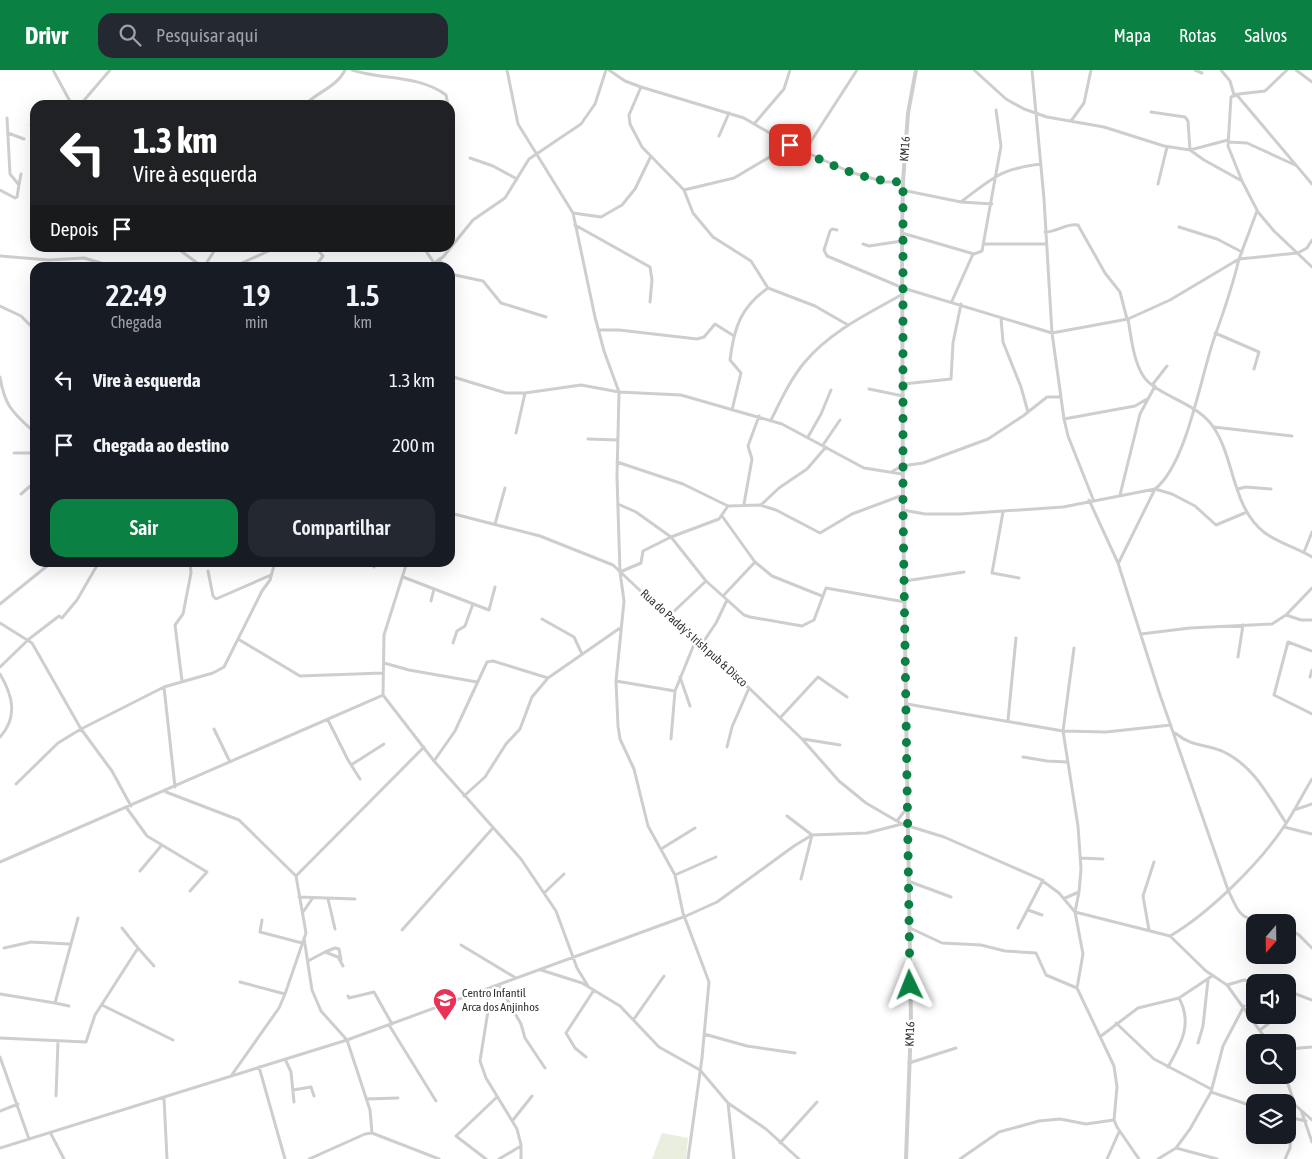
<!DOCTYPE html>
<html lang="pt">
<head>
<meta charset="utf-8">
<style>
	:root { --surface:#171b24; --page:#242831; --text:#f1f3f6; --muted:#9ea1a6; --accent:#0b8043 }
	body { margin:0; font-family:"Asap Condensed",sans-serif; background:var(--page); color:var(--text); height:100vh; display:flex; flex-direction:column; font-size:19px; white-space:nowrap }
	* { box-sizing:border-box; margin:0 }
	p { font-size:16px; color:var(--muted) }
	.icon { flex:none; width:28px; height:28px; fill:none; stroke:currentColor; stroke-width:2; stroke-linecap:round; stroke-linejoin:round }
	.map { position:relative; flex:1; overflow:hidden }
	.panel { position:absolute; left:30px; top:192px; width:425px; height:305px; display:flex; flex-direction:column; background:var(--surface); border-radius:15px; box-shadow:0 5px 20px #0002 }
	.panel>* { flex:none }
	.banner { position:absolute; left:30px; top:30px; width:425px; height:152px; border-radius:15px; box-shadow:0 5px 20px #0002; background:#202124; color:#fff; overflow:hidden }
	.needle { width:32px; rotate:200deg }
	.tools { position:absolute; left:1246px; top:844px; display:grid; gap:10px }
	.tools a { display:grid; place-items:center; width:50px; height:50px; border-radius:10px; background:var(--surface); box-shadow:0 5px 20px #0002; font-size:25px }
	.pin { position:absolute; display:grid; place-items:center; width:42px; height:42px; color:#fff; margin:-21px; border-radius:10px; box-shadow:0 2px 8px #0006 }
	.me { position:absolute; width:55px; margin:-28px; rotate:358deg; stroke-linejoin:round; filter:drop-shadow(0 0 4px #0008) }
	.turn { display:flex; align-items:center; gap:18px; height:105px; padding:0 20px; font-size:22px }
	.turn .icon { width:65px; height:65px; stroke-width:2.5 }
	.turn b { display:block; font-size:35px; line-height:42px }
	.then { display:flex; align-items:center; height:48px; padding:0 20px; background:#0003; gap:10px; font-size:19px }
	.eta { display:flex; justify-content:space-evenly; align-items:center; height:85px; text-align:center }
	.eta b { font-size:30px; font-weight:600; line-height:35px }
	.button { display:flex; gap:10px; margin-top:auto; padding:10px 20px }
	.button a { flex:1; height:58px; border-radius:15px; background:var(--accent); color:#fff; font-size:20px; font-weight:600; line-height:58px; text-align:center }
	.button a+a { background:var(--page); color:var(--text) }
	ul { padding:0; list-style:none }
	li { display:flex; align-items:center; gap:15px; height:65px; padding:0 20px }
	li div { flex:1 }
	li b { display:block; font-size:19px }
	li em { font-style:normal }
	header { display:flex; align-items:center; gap:30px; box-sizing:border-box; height:70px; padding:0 25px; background:var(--accent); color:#fff }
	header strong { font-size:24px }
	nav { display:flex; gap:28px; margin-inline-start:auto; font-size:18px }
	.search { width:350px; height:45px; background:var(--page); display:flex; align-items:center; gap:12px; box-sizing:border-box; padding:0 18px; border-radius:15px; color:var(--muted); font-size:19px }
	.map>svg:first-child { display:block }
</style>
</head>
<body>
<header>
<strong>Drivr</strong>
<div class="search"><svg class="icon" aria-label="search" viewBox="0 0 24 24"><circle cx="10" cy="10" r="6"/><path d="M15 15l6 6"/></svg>Pesquisar aqui</div>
<nav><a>Mapa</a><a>Rotas</a><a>Salvos</a></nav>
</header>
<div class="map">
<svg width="1312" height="1089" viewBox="0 0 1312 1089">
	<rect width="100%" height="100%" fill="#fff"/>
	<path fill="#e9eedf" d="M662,1063L688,1068L686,1089H652Z"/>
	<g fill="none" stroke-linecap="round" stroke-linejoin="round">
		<path stroke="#cecece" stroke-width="3" d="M53,0L72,35
			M352,0C382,10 420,5 446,25L448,35
			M507,0L518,54L573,143L595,247L604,281L619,322L617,407L620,502L624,531L616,611L618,656L620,669L634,699L648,756L675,805L683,843L709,912L702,988L688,1089
			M609,0L625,11L641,17L744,48L790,75L850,102L885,112H903
			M974,0L1006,29L1024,39L1047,47L1104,57L1164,76L1190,80L1204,90L1242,111
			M1032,0L1044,129L1052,263L1064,349L1135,336L1147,329
			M1195,0L1202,3
			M1221,0L1230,11L1234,25
			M1287,0L1265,21L1239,24L1231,27L1228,76L1242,111L1258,142L1274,161L1312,197
			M1296,0L1312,12
			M641,17L629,45L630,54L642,77L684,120L693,143L713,167L751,191L768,218L815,236L848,255
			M1236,24L1312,114
			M80,35L110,0
			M305,35C318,21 336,18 345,0
			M1151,42L1185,47L1188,51L1190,80L1228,70
			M1071,51L1084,33L1091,0
			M754,54L784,19L790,0
			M31,55L35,56
			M8,63L24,69
			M719,66L729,43
			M1228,72L1247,73L1295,95
			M804,82L857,0
			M470,88L493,96L517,109
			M1158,114L1167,77
			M19,115L21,104
			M0,120L15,128L17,127L19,115L10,104L7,48
			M684,120L734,108L790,75
			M902,120L961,132L992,134
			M962,131C994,107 1000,99 1041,94
			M573,143L601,147L622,135L635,119L651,86
			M575,155L650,197L652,210L650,232
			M1179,157L1217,169L1242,182
			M837,160L832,159L830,161L824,180L827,186L903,218L1052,263L1128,249L1170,230L1239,189L1257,141
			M1045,162C1057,162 1066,153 1078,155L1105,203L1120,222L1127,249
			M902,163L974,184L982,181L1001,76L996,40
			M863,174L869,176L902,171
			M984,174H1047
			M177,178L204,198
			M424,178L434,193
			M0,186L49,190L84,188L118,198
			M439,189L445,198
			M1239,189L1298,183L1307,178L1312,170
			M204,197L216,178
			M231,198L275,178
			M314,198L323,186L316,178
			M427,198L443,187L473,150L505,128L529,89L581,54L595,34L606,0
			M450,204L483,211L501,233L546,247
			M952,231L973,184
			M0,236L21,246L35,260
			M1001,248L1003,272L1021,317L1028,342
			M1128,249C1131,266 1133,288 1142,304C1154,326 1197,331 1214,358C1235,390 1232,438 1265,463C1279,473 1297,478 1312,487
			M598,260H619L697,269L704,267L715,254L734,266
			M1215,263L1259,282L1254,299
			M450,306L506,323H525L581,315L619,322L681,325L782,354L864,398L902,404
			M0,307C5,338 14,343 35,363
			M903,314L951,309L953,273L961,234
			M1153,314L1167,296
			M869,319L903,326
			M732,340L741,303L730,290C734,257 741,237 768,218
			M1064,349L1068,366L1093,429
			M771,350C781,330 790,310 804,293C829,262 869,243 903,224
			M1214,357L1292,366
			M516,363L525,323
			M808,367L821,344L831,320
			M588,369L618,370
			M823,375L840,350
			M14,383H35
			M617,392L683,414L728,436L760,435L776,440L820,463L852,444L903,425
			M893,401L902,396L923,393L988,369L1023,346L1047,327H1059
			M1238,419L1245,417L1271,419
			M21,424L35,412
			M1120,425L1140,344L1155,316
			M1089,430L1118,493L1159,622L1228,820C1240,845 1240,850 1269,852
			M618,434L636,442L671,467L706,511
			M744,434L752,389L748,376L759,346
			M761,435L779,418L807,399L826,377
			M903,440L925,444H960L1063,437L1155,419L1172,424L1195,436L1216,455L1247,442
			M1003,442L992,503L1019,508
			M450,443L540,466L613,495L700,577L749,618L802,669L839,711L866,733L902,754
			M722,446L755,492
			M495,454L505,418
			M1304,482L1312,462
			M373,492L374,497
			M407,492L384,565L383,625L434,691L521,789L556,841L577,898L588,916
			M1119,492L1155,419C1188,393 1201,302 1216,263C1225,238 1233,214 1239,189
			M208,501L213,526L216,529L271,505
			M620,502L641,493L643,481L671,467L719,449L728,436
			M403,507L489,540L495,517
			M905,511L964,502
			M723,526L755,492L772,506L822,526
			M431,531L434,519
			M0,534L52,492
			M1286,545L1312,518
			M669,546L706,511L744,545L750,547L802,556L814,550L826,518L905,532
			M542,549L574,567L582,584
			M0,553L32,573L81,659L112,701L131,736
			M1141,564L1190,558L1272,554L1286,545L1301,550H1312
			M238,569L300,606L383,603
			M453,573L457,561L465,556L473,534
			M700,577L716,553L727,530
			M1312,581L1288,572L1274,625L1312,644
			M1238,587L1243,555
			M384,593L409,600L477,612
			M0,597L29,569L59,546L62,548L77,530L99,492
			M0,604C13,626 18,647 0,667
			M680,607L690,636
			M1310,607L1312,600
			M182,611L175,555L183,544L191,503L190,492
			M616,611L675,621
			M164,617L175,717
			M907,634L1063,661L1106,662L1171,655
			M780,648L818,607L847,627
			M328,650L348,690L360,709
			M1008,650L1016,568
			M214,659L230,692
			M1175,663C1194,678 1203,673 1222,681C1253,695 1268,725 1286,753
			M671,669L675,621L695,572
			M803,669L840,675
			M727,677L732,657L749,618
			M1023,687L1047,691L1067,692
			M434,691L455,661L487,592L493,591L548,608
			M351,695L384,674
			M16,714L58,673L81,659L164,617L213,603L224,597L262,521L270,510L275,492
			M166,722L239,750L296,806L306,863L285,924L279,938L231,1006
			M464,726L485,707L506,674L520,659L532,627L548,608L620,558
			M126,737L147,766L207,802L190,821
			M1294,740L1312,734
			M787,746L812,765L801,809
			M897,751L906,739
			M1284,757L1312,764
			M661,779L695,758
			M1080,788L1103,789
			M0,792L383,625
			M140,801L161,776
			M675,805L716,787
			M296,806L424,677
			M908,811L951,827
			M1079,822L1075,842L1170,866L1206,901L1227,915L1268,972
			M544,823L564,804
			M299,827L355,829
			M1065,828L1079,822L1081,799L1078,756L1063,661L1074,578
			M328,829L335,859
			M1028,840L1042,845
			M303,842L312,829
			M262,850L260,862L302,873
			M122,858L138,878
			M910,858L942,873L981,875L1005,881L1036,883L1046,905L1077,918
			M1018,858L1043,810
			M1288,858L1299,865L1312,878
			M402,860L492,759
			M1149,860L1143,826L1154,792
			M1170,866C1208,844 1258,795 1283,758C1294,743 1302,725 1312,709
			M304,868L312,920L321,941L347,970L370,1040L372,1063
			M461,875L516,908
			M4,878L31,872L69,874
			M325,882L335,878L339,879L341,890
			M308,891L325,882L338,887L343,896
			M541,900L582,913L620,936L659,977L700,1000L728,1033L766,1059L799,1089
			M240,912L285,924
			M499,915L521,954L525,968L545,998
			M1227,915L1244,910L1261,912
			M488,920V941L480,991L486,1008L517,1059L521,1075V1089
			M1288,921L1312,930
			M0,924L55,933L78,848
			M348,926L349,928L374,922L392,954
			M55,933L69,936
			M102,935L173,970
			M634,949L664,906
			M1116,953L1154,989L1211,1019
			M389,955L436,1031
			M1260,960L1268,954L1274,945
			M704,964L747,976L795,983
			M1101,966L1138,938L1179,928L1212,906
			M0,968L86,972L95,945L138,878L154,896
			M1198,973L1203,956L1208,910
			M1288,979L1312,977
			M0,987L29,1069
			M586,987L575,978L566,963L594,920
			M285,989L291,1002L294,1032
			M909,993L956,978
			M259,997L285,1089
			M1168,997C1181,974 1193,954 1179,928
			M1285,1005L1295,1035L1312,1050
			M293,1020L311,1017L314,1026
			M1211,1022L1255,1037
			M56,1026L58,971
			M164,1028L167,1089
			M366,1029L398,1028
			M728,1033L734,1089
			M0,1041L18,1034
			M1302,1043L1312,1072
			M1288,1047L1306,1051
			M513,1050L532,1026
			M1288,1059L1291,1055L1295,1036
			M51,1064L64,1089
			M1279,1067L1281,1065
			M780,1073L817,1032
			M0,1078L347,970L686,846L717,832L794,776L812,765L867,763L902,754L944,767L1040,809L1059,823L1075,842L1083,884L1077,918L1114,996L1117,1017L1114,1050L1117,1057L1139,1089
			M1176,1078L1217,1089
			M309,1089L365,1064L372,1063L439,1089
			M486,1089L456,1066L497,1027
			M499,1089L521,1076
			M960,1089L999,1062L1039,1051L1060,1049L1086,1054L1114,1050
			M1107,1089L1119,1062
			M1158,1089L1176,1078L1190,1059L1211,1022L1223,976L1244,936
			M1285,1089L1290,1078L1291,1055"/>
		<path stroke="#cecece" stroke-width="4" d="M906,1089L911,954L903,440L902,163L903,112L908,43L916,0"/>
	</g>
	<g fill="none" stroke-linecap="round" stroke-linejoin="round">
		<path stroke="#0b8043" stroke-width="9" stroke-dasharray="0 16.2" d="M790,75C825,92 863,112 903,112V440L910,915"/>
	</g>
	<defs>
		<g id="school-pin" transform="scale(1.25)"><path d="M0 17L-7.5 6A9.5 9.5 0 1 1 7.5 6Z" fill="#e93255" stroke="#fff"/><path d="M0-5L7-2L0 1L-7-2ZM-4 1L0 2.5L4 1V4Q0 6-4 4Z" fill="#fff"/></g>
	</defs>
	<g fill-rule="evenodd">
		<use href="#school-pin" x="445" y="930"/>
	</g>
	<g text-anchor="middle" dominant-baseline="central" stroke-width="5" stroke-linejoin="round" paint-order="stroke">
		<g font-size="12" fill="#313131" stroke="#fff">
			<text transform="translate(905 79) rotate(-86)">KM16</text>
			<text transform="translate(694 568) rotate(42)">Rua do Paddy's Irish pub &amp; Disco</text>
			<text transform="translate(910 964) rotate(-88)">KM16</text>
		</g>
		<g font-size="12" fill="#313131" stroke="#fff" text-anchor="start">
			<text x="462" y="923">Centro Infantil<tspan x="462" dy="14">Arca dos Anjinhos</tspan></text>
		</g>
	</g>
</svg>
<div class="tools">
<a><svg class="needle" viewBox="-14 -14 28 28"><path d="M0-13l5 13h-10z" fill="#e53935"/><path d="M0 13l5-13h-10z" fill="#9ea1a6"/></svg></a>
<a><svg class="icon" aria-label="sound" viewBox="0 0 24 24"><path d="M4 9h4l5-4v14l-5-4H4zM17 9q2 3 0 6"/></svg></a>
<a><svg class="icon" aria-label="search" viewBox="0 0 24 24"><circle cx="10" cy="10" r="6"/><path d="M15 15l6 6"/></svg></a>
<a><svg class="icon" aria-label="layers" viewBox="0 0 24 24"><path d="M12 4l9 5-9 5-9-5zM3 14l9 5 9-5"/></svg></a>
</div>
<div class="pin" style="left:790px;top:75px;background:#d93025"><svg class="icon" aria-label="arrive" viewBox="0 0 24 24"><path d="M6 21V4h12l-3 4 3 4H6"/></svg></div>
<svg class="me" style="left:910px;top:915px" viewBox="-20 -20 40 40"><path d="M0-17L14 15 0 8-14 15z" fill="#0b8043" stroke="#fff" stroke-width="4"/></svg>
<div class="banner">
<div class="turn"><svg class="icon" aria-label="left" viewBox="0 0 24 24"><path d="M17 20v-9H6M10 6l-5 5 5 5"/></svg><div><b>1.3 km</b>Vire à esquerda</div></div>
<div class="then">Depois<svg class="icon" aria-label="arrive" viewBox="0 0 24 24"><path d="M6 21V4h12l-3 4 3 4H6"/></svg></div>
</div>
<section class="panel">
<div class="eta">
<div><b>22:49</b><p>Chegada</p></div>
<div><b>19</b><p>min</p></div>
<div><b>1.5</b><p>km</p></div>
</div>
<ul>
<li><svg class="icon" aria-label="left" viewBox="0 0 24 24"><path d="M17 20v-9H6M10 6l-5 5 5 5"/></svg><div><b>Vire à esquerda</b></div><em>1.3 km</em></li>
<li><svg class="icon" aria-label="arrive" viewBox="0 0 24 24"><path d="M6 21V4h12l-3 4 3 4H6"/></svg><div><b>Chegada ao destino</b></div><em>200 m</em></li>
</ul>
<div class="button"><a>Sair</a><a>Compartilhar</a></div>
</section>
</div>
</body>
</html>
